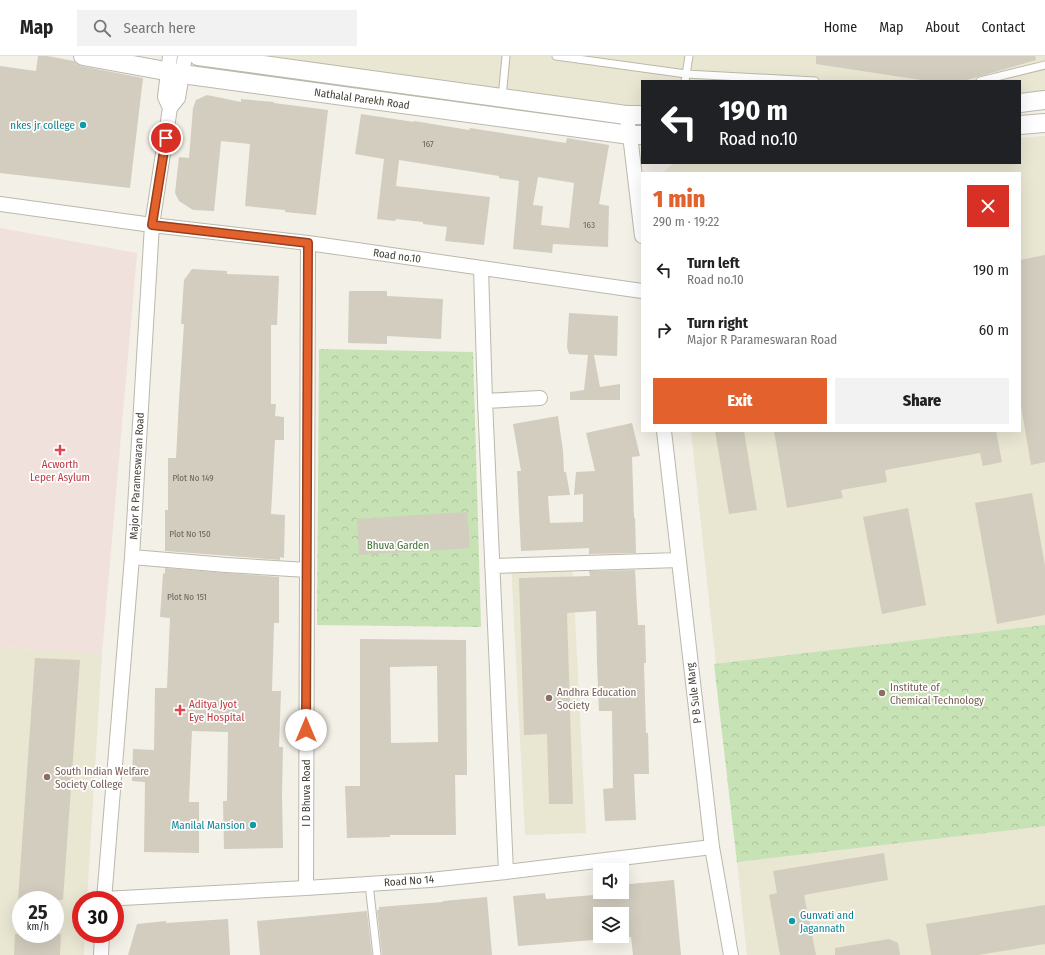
<!DOCTYPE html>
<html lang="en">
<head>
<meta charset="utf-8">
<style>
	:root { --surface:#fff; --page:#f2f2f2; --text:#222; --muted:#767676; --line:#e0e0e0; --accent:#e3612d }
	body { margin:0; font-family:"Fira Sans Condensed",sans-serif; background:var(--page); color:var(--text); height:100vh; display:flex; flex-direction:column; font-size:15px; white-space:nowrap }
	* { box-sizing:border-box; margin:0 }
	p { font-size:13px; color:var(--muted) }
	.icon { flex:none; width:22px; height:22px; fill:none; stroke:currentColor; stroke-width:2; stroke-linecap:round; stroke-linejoin:round }
	.map { position:relative; flex:1; overflow:hidden }
	.sheet { position:absolute; left:641px; top:116px; width:380px; height:260px; display:flex; flex-direction:column; background:var(--surface); border-radius:0px; box-shadow:0 4px 16px #0002 }
	.sheet>* { flex:none }
	.guide { position:absolute; left:641px; top:24px; width:380px; height:84px; border-radius:0px; box-shadow:0 4px 16px #0002; background:#202124; color:#fff; overflow:hidden }
	.tools { position:absolute; left:593px; top:807px; display:grid; gap:8px }
	.tools a { display:grid; place-items:center; width:36px; height:36px; border-radius:0px; background:var(--surface); box-shadow:0 4px 16px #0002; font-size:20px }
	.speed { position:absolute; left:12px; top:835px; display:flex; gap:8px; font-size:20px; font-weight:700; text-align:center }
	.speed>* { display:grid; place-content:center; width:52px; height:52px; border-radius:50%; background:var(--surface); box-shadow:0 4px 16px #0002; line-height:1 }
	.speed small { font-size:10px; font-weight:400 }
	.speed .limit { border:6px solid #d22; background:#fff; color:#111 }
	.pin { position:absolute; display:grid; place-items:center; width:34px; height:34px; color:#fff; margin:-17px; border:2px solid #fff; border-radius:50%; box-shadow:0 1px 4px #0007 }
	.me { position:absolute; width:44px; margin:-22px; rotate:0deg; stroke-linejoin:round; filter:drop-shadow(0 0 3px #0008) }
	.turn { display:flex; align-items:center; gap:14px; height:84px; padding:0 12px; font-size:18px }
	.turn .icon { width:52px; height:52px; stroke-width:2.5 }
	.turn b { display:block; font-size:28px; line-height:34px }
	.round { display:grid; place-items:center; flex:none; width:42px; height:42px; border-radius:0px; background:var(--page) }
	.overview { display:flex; align-items:center; justify-content:space-between; height:68px; padding:0 12px }
	h1 { font-size:24px; font-weight:800; line-height:30px; color:var(--accent) }
	.button { display:flex; gap:8px; margin-top:auto; padding:8px 12px }
	.button a { flex:1; height:46px; border-radius:0px; background:var(--accent); color:#fff; font-size:16px; font-weight:800; line-height:46px; text-align:center }
	.button a+a { background:var(--page); color:var(--text) }
	ul { padding:0; list-style:none }
	li { display:flex; align-items:center; gap:12px; height:60px; padding:0 12px }
	li div { flex:1 }
	li b { display:block; font-size:15px }
	li em { font-style:normal }
	header { display:flex; align-items:center; gap:24px; box-sizing:border-box; height:56px; padding:0 20px; background:var(--surface); border-bottom:1px solid var(--line) }
	header strong { font-size:19px }
	nav { display:flex; gap:22px; margin-inline-start:auto; font-size:14px }
	.search { width:280px; height:36px; background:var(--page); display:flex; align-items:center; gap:10px; box-sizing:border-box; padding:0 14px; border-radius:0px; color:var(--muted); font-size:15px }
	.map>svg:first-child { display:block }
</style>
</head>
<body>
<header>
<strong>Map</strong>
<div class="search"><svg class="icon" aria-label="search" viewBox="0 0 24 24"><circle cx="10" cy="10" r="6"/><path d="M15 15l6 6"/></svg>Search here</div>
<nav><a>Home</a><a>Map</a><a>About</a><a>Contact</a></nav>
</header>
<div class="map">
<svg width="1045" height="899" viewBox="0 0 1045 899">
	<defs>
		<pattern id="park-crowns" width="20" height="18" patternUnits="userSpaceOnUse"><rect width="20" height="18" fill="#c7e2b4"/><path d="M2 6a3 3 0 1 1 6 0M12 15a3 3 0 1 1 6 0" fill="none" stroke="#acc39b"/></pattern>
	</defs>
	<rect width="100%" height="100%" fill="#f2f0e7"/>
	<path fill="#e9e6d2" fill-rule="evenodd" d="M255,0H1045V36L1020,37V25H642V50H629Z
		M1045,80V899H747L691,375H1020V117H663V116L674,107H1020V82Z
		M572,503L586,777L525,779L511,506Z
		M0,591L102,597L87,844H81V878H85L84,899H0ZM21,844H55V878H21Z"/>
	<path fill="#f1e1dc" d="M0,172L137,197L102,597L0,591Z"/>
	<path fill="url(#park-crowns)" d="M319,293L473,296L481,571L317,569Z
		M1045,569V770L737,806L714,608Z"/>
	<path fill="#d2cdbe" fill-rule="evenodd" d="M38,0H47L74,5L77,8L81,10L143,22L130,132L0,117V10L36,15Z
		M816,0H1035L1036,4L963,25H928L816,8Z
		M207,39L241,46V43L274,46V47L328,54L316,159L285,156V154L245,150L250,88L221,85L214,155L193,154L179,145L175,137L179,101L189,102L193,52L196,44Z
		M361,58L414,66V65L469,74L470,72L566,87L567,82L609,89L599,148L609,150L608,191L553,188L552,197L513,193L519,125L499,122V120L399,104L396,130L490,141L484,189L445,185L447,171L423,168V166L396,163L395,165L377,163L384,103L355,98ZM538,121L574,127L569,172L541,169L543,150L533,149Z
		M1045,199V406L1031,409L1020,344V204Z
		M192,213L227,215V218L279,220L277,269H271V348H276L275,360L284,361V384H275L271,458L285,459L284,502L280,501V504L165,495V454H168V402H176L179,344L184,268H181L184,224Z
		M349,235H387V240L443,243L441,283L387,280V288L348,287Z
		M569,257L618,260L617,300L594,299L600,331L620,328V344H570V336L584,334L588,299L569,298L567,291Z
		M558,360L563,395L564,416H566L570,439L548,440L550,467L583,466V438L574,439L576,416L595,415L586,377L632,367L640,400L632,401L634,462H635L636,497L589,498V492L521,495L517,415H521L513,368Z
		M715,375H744L757,454L729,458Z
		M774,375H996L1002,406L983,410L980,397L885,414L887,426L841,434L843,442L787,452Z
		M1032,437L1045,510V559L997,568L975,447Z
		M908,452L926,549L882,558L863,461Z
		M467,456L470,492L359,499L357,463Z
		M165,512L279,521V567H274L272,635H281L279,691H283L282,738L283,792L224,793L223,745H227L228,676L192,675L189,746H199V797L144,796L145,726L132,725L133,693L154,694L155,632H167L170,562L160,561L163,517L165,518Z
		M635,514L638,569H645L646,607H644L646,677H648L649,718H634L636,764L605,765L603,733L613,732L612,655H599L597,607L596,555L567,557L573,748H549L547,678L524,679L519,522L590,520L589,515Z
		M360,583L466,584L467,719H455L456,779H390V781L347,782L345,730H360ZM437,610L438,686L391,687L390,611Z
		M35,602L80,604L63,844H18Z
		M884,797L888,824L804,839L816,899H780L769,839L777,837L773,815Z
		M674,824L681,899H633L631,881L518,890L513,840L545,837L546,843L629,836V828ZM600,858H622V880H600Z
		M487,841L492,899H382L377,854H379V851L443,846V845Z
		M1045,849V888L978,899H931L926,868Z
		M367,855L372,899H260L257,865Z
		M228,863L230,899H128L137,868L166,865V867Z
		M15,878H61L60,899H14Z
		M889,883L898,887L900,899H835V892Z"/>
	<g fill="none" stroke-linecap="round" stroke-linejoin="round">
		<g stroke="#bcb8ab" stroke-width="9">
			<path id="service" d="M556,0L686,18L815,25
				M685,25L689,0
				M980,25L1045,9
				M502,42L506,0
				M369,828L377,899"/>
		</g>
		<g stroke="#bcb8ab" stroke-width="16">
			<path id="minor" d="M170,52L165,41L170,0
				M626,59L630,79L642,180
				M0,148L152,169L308,187L642,235
				M481,212L485,345L506,816
				M485,345L540,342
				M664,375L712,791L731,899
				M132,501L226,509L307,514
				M492,510L679,504
				M306,832L308,187
				M104,843L306,832L430,824L506,816L712,791
				M104,844L132,501L152,169L170,52L178,42L185,0
				M101,899L102,878"/>
		</g>
		<g stroke="#bcb8ab" stroke-width="20">
			<path id="tertiary" d="M83,0L182,18L630,79H642
				M198,0L626,59H642
				M1020,47L1045,44
				M1020,69L1045,67"/>
		</g>
		<use href="#service" stroke="#fff" stroke-width="7"/>
		<use href="#minor" stroke="#fff" stroke-width="14"/>
		<use href="#tertiary" stroke="#fff" stroke-width="18"/>
	</g>
	<g fill="none" stroke-linecap="round" stroke-linejoin="round">
		<g stroke="#943f1d" stroke-width="10">
			<path id="route" d="M166,82L152,169L308,187L306,674"/>
		</g>
		<use href="#route" stroke="#e3612d" stroke-width="7"/>
	</g>
	<g fill="#0f9aa8" stroke="#fff" stroke-width="1.5">
		<circle cx="83" cy="69" r="4"/>
		<circle cx="253" cy="769" r="4"/>
		<circle cx="792" cy="865" r="4"/>
	</g>
	<g fill="#e0444e" stroke="#fff" stroke-width="1.5">
		<path d="M58 388h4v4h4v4h-4v4h-4v-4h-4v-4h4z"/>
		<path d="M178 648h4v4h4v4h-4v4h-4v-4h-4v-4h4z"/>
	</g>
	<g fill="#8d6e63" stroke="#fff" stroke-width="1.5">
		<circle cx="882" cy="637" r="4"/>
		<circle cx="549" cy="642" r="4"/>
		<circle cx="47" cy="721" r="4"/>
	</g>
	<g text-anchor="middle" dominant-baseline="central" stroke-width="3.5" stroke-linejoin="round" paint-order="stroke">
		<g font-size="9" fill="#686459">
			<text x="428" y="88">167</text>
			<text x="589" y="169">163</text>
			<text x="193" y="422">Plot No 149</text>
			<text x="190" y="478">Plot No 150</text>
			<text x="187" y="541">Plot No 151</text>
		</g>
		<g font-size="11" fill="#444137" stroke="#fff">
			<text transform="translate(362 43) rotate(8)">Nathalal Parekh Road</text>
			<text transform="translate(397 200) rotate(8)">Road no.10</text>
			<text transform="translate(137 420) rotate(-87)">Major R Parameswaran Road</text>
			<text transform="translate(694 637) rotate(-97)">P B Sule Marg</text>
			<text transform="translate(306 737) rotate(-90)">I D Bhuva Road</text>
			<text transform="translate(409 825) rotate(-4)">Road No 14</text>
		</g>
		<g font-size="11" fill="#0d838f" stroke="#fff" text-anchor="end">
			<text x="75" y="69">nkes jr college</text>
			<text x="245" y="769">Manilal Mansion</text>
			<text x="800" y="859" text-anchor="start">Gunvati and<tspan x="800" dy="13">Jagannath</tspan></text>
		</g>
		<g font-size="11" fill="#be3a42" stroke="#fff">
			<text x="60" y="408">Acworth<tspan x="60" dy="13">Leper Asylum</tspan></text>
			<text x="189" y="648" text-anchor="start">Aditya Jyot<tspan x="189" dy="13">Eye Hospital</tspan></text>
		</g>
		<g font-size="11" fill="#406f30" stroke="#fff">
			<text x="398" y="489">Bhuva Garden</text>
		</g>
		<g font-size="11" fill="#785e54" stroke="#fff" text-anchor="start">
			<text x="890" y="631">Institute of<tspan x="890" dy="13">Chemical Technology</tspan></text>
			<text x="557" y="636">Andhra Education<tspan x="557" dy="13">Society</tspan></text>
			<text x="55" y="715">South Indian Welfare<tspan x="55" dy="13">Society College</tspan></text>
		</g>
	</g>
</svg>
<div class="tools">
<a><svg class="icon" aria-label="sound" viewBox="0 0 24 24"><path d="M4 9h4l5-4v14l-5-4H4zM17 9q2 3 0 6"/></svg></a>
<a><svg class="icon" aria-label="layers" viewBox="0 0 24 24"><path d="M12 4l9 5-9 5-9-5zM3 14l9 5 9-5"/></svg></a>
</div>
<div class="speed"><div>25<small>km/h</small></div><div class="limit">30</div></div>
<div class="pin" style="left:166px;top:82px;background:#d93025"><svg class="icon" aria-label="arrive" viewBox="0 0 24 24"><path d="M6 21V4h12l-3 4 3 4H6"/></svg></div>
<svg class="me" style="left:306px;top:674px" viewBox="-20 -20 40 40"><circle r="19" fill="#fff"/><path d="M0-13L10 11 0 6-10 11z" fill="#e3612d"/></svg>
<div class="guide">
<div class="turn"><svg class="icon" aria-label="left" viewBox="0 0 24 24"><path d="M17 20v-9H6M10 6l-5 5 5 5"/></svg><div><b>190 m</b>Road no.10</div></div>
</div>
<section class="sheet">
<div class="overview"><div><h1>1 min</h1><p>290 m · 19:22</p></div><a class="round" style="background:#d93025;color:#fff"><svg class="icon" aria-label="close" viewBox="0 0 24 24"><path d="M6 6l12 12M18 6L6 18"/></svg></a></div>
<ul>
<li><svg class="icon" aria-label="left" viewBox="0 0 24 24"><path d="M17 20v-9H6M10 6l-5 5 5 5"/></svg><div><b>Turn left</b><p>Road no.10</p></div><em>190 m</em></li>
<li><svg class="icon" aria-label="right" viewBox="0 0 24 24"><path d="M7 20v-9h11M14 6l5 5-5 5"/></svg><div><b>Turn right</b><p>Major R Parameswaran Road</p></div><em>60 m</em></li>
</ul>
<div class="button"><a>Exit</a><a>Share</a></div>
</section>
</div>
</body>
</html>
